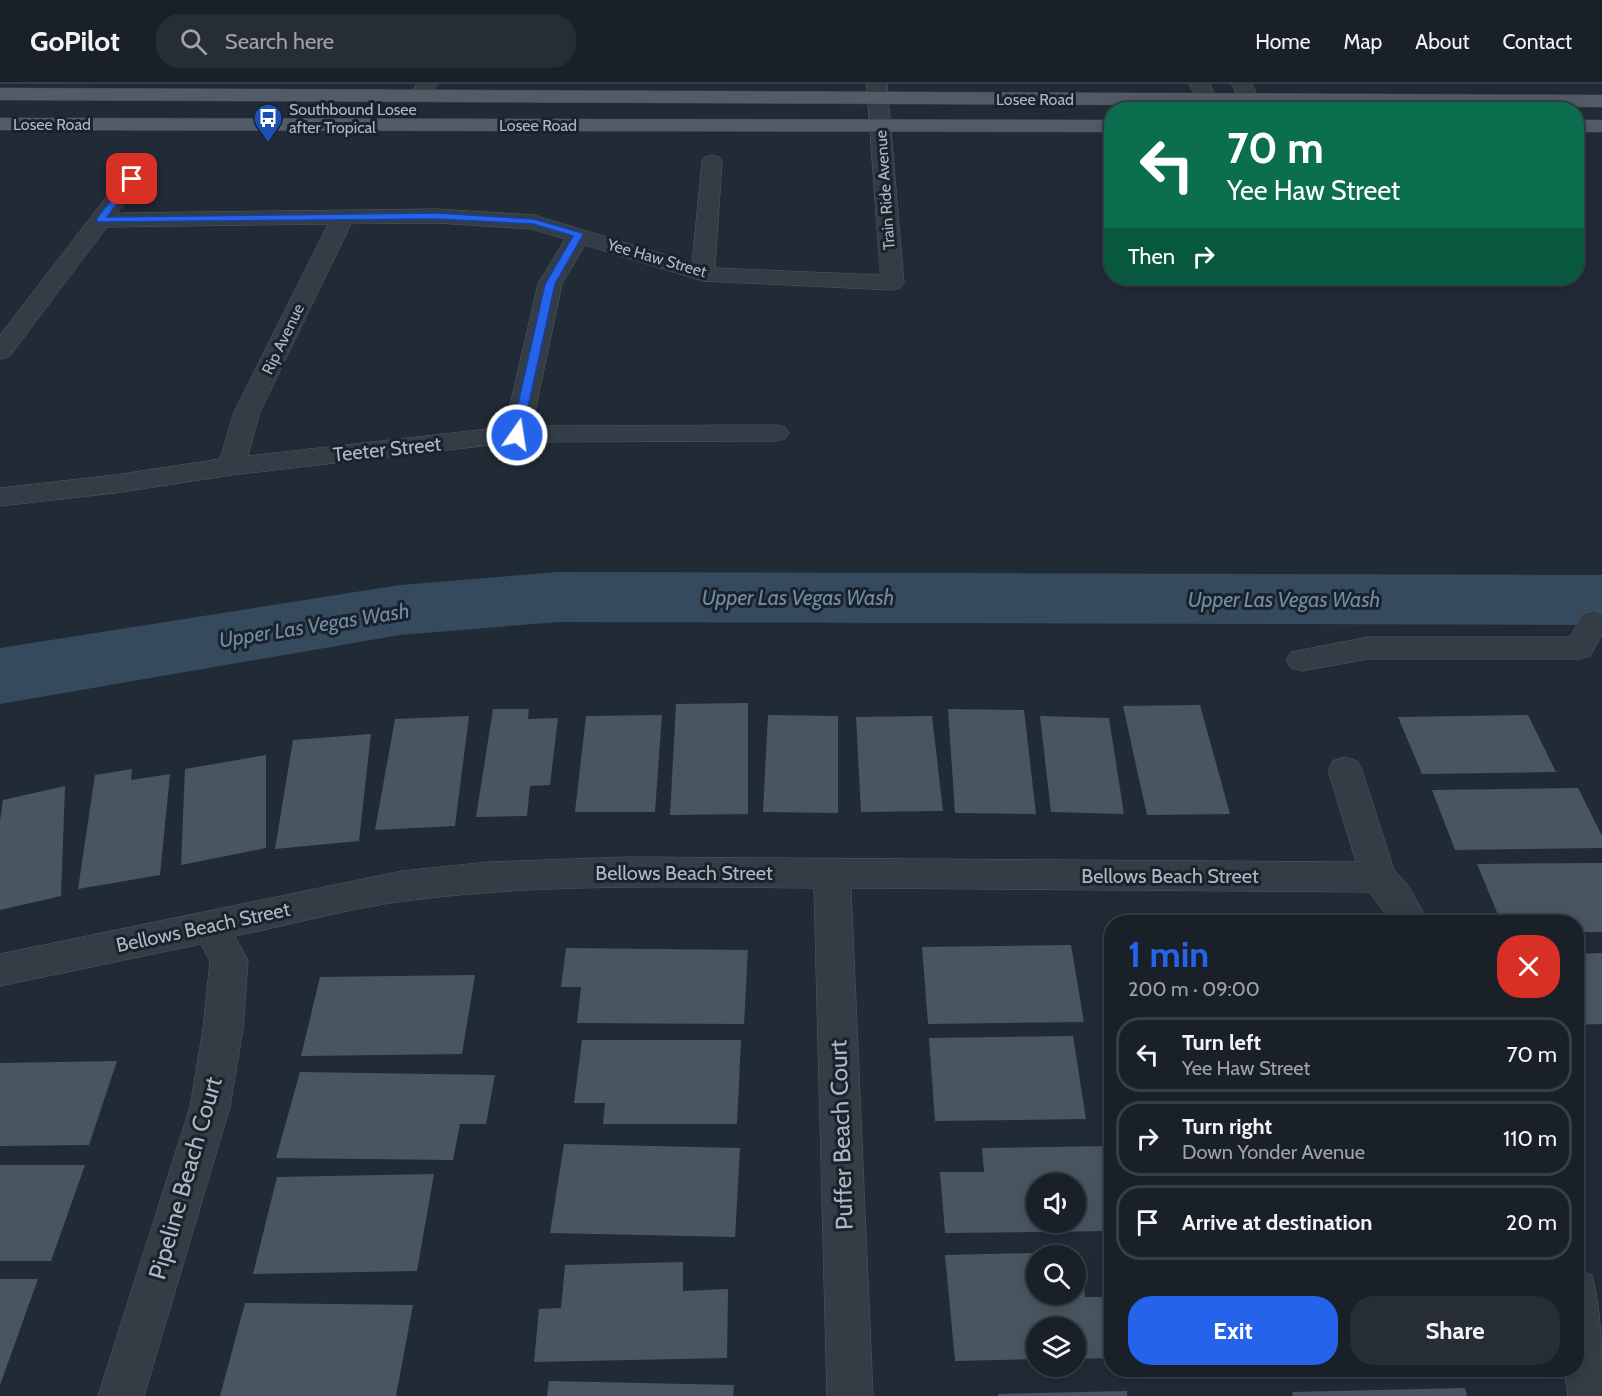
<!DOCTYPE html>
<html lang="en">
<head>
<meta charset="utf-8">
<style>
	:root { --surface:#192028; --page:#262d34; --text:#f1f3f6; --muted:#9fa3a8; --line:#373e45; --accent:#2563eb }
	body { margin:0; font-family:Cabin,sans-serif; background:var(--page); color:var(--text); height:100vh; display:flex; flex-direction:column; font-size:22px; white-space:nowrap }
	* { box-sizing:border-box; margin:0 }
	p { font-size:20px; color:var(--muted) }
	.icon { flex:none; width:33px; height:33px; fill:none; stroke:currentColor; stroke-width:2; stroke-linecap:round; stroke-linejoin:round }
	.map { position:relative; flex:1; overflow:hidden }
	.sheet { position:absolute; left:1104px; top:831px; width:480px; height:462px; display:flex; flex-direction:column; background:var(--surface); border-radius:24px; box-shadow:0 3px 15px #0003,0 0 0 2px var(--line) }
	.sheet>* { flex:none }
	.top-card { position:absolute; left:1104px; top:18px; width:480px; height:183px; border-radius:24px; box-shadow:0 3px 15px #0003,0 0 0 2px var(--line); background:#0b6e4f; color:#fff; overflow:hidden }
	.buttons { position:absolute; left:1026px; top:1089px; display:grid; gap:12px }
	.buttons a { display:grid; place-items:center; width:60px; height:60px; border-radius:50%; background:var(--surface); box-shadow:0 3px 15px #0003,0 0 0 2px var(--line); font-size:30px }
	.pin { position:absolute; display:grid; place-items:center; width:51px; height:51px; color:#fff; margin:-26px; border-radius:12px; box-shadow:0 3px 9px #0006 }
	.me { position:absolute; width:66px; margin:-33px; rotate:13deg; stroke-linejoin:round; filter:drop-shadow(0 0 4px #0008) }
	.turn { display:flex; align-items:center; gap:21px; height:126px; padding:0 24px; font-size:27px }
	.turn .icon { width:78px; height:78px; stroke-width:2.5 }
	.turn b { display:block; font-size:42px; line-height:51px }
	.then { display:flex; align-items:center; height:57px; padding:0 24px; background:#0003; gap:12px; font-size:22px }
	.round { display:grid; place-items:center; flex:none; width:63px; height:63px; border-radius:24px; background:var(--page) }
	.summary { display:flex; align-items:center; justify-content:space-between; height:102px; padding:0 24px }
	h1 { font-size:36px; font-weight:700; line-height:45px; color:var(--accent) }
	.button { display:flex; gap:12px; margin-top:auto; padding:12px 24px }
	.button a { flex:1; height:69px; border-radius:24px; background:var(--accent); color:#fff; font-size:24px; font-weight:700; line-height:69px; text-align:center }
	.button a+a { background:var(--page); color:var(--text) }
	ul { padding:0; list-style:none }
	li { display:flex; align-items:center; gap:18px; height:75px; margin:0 12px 9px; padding:0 12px; border:3px solid var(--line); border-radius:24px }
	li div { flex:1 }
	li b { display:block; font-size:22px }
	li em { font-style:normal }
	header { display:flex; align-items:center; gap:36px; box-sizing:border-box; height:84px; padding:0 30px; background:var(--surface); border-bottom:2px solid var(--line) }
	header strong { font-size:28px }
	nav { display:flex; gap:33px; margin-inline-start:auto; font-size:21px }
	.search { width:420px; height:54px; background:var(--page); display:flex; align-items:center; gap:15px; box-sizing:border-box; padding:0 21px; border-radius:24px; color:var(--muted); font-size:22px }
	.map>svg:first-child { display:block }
</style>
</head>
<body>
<header>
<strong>GoPilot</strong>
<div class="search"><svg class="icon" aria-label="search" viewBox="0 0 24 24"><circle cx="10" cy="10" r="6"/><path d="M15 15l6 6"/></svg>Search here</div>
<nav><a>Home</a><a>Map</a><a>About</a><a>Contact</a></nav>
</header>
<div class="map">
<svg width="1602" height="1312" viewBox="0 0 1602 1312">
	<rect width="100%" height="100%" fill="#212b36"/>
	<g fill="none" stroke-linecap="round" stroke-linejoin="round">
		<path fill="#364a5e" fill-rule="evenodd" d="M558,488L1602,491V541L558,538L400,551L0,620V564L400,501Z"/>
	</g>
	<path fill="#495662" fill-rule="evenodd" d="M748,619V730L670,731L676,620Z
		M1200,621L1230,730L1147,731L1123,622Z
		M493,625H529L528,635L558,634L550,701L530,702L527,732L476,733Z
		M948,625L1024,626L1036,730L955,729Z
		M662,631L655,728H575L586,632Z
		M768,631L838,632V729L763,728Z
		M1528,631L1556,688L1422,690L1398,633Z
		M469,632L455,742L375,746L395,635Z
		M932,632L943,727L861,728L856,633Z
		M1040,632L1109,634L1124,730L1051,728Z
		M371,650L359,757L275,765L293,656Z
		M266,671V764L181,781L185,685Z
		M132,685L131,696L170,690L160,791L78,805L95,691Z
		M65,702L61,812L0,826V737L3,716Z
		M1578,704L1602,752V764L1455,766L1432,706Z
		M1602,779V848H1576V838H1501L1477,780Z
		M1071,861L1084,938L928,940L922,863Z
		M566,864L748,866L744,940L577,939L581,903H561Z
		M1602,869V940L1576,941V870Z
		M475,891L462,970L301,972L320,893Z
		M1073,952L1086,1035L935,1037L929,954Z
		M582,956H741L737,1040H603L605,1019H574Z
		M117,977L89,1061L0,1062V979Z
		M300,988L495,991L486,1040H460L453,1076L276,1074Z
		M564,1060L740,1064L735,1153L550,1149Z
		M1112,1062V1147L945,1149L940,1088H984L982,1064ZM1036,1100H1076V1138H1036Z
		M0,1081H85L51,1177H0Z
		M434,1090L417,1187L253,1190L277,1093Z
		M1079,1168L1085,1213H1111L1112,1274L1076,1275V1244H1036V1275L955,1277L945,1171ZM1036,1172H1076V1210H1036Z
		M683,1178V1207L728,1205L727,1274L534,1278L539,1225L561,1224L565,1181Z
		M0,1195H38L0,1301Z
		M245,1219L413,1221L396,1312H220Z
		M549,1297L734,1301L733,1312H547Z
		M1465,1304L1467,1312H1293L1292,1308Z
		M1127,1307V1312H998V1310Z"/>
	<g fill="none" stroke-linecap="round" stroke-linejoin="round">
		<g stroke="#515b64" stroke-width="1">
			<path id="minor" d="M417,0H437L428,16H414L411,12Z
				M867,0H887L904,199L900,204L892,206L703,197L585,161L562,200L532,342L776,341L785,343L789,349L785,355L776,357L517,358L232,391L115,409L0,422V404L115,391L220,375L234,328L328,140L107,143L9,273L0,275V251L124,90L132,89L140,90L143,95L117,129L437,125L534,131L692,179L702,77L705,73L712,71L719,73L722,77L715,184L880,191ZM437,139L532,145L565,155L538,200L505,343L248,372L260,328L351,140Z
				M1190,0H1210L1216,15L1213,19H1199Z
				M1232,0H1252L1259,16L1256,20H1242Z
				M1594,527L1602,530V551L1590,572L1579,575H1368L1302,587L1291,584L1286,576L1291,568L1368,553H1570L1583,530Z
				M1345,673L1357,677L1362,686L1394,786L1407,800L1429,838H1392L1369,808L851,804L873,1312H827L814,804C678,803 540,799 405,817C350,824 290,841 235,852L248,877L243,945L230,1023L144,1312H98L190,1023L203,945L210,878L201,860L0,902V870L402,787L488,778L628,773L1356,778L1328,686L1333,677Z
				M1576,1185L1592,1191C1602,1229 1602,1272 1602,1312H1568L1564,1286H1576Z"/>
		</g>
		<g stroke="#3d4650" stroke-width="1">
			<path id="major" d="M0,4L1602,11V23L0,16Z
				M0,34L1112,36V48L0,46Z
				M1576,36H1602V48H1576Z"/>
		</g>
		<use href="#minor" fill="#343d46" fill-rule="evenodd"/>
		<use href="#major" fill="#525c67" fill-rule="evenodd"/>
	</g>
	<path fill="#2563eb" stroke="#184099" stroke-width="1.5" d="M132,92L136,95L107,133L437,129L534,135L582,149L583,151L555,200L522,351L517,354L511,351L545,200L573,152L533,140L437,135L97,138V134L129,93Z"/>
	<defs>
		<g id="bus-pin" transform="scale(1.5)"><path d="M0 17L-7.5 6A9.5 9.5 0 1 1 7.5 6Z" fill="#1a4fb4" stroke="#1a222b"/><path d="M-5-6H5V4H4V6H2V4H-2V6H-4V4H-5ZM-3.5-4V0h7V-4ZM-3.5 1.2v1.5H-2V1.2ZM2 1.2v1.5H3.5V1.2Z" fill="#fff"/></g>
	</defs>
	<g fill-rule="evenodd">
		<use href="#bus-pin" x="268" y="34"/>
	</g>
	<g text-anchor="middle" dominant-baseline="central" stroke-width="6" stroke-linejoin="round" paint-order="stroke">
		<g font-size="16" fill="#aeb8c3" stroke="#1a222b">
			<text x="1035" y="15">Losee Road</text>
			<text x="52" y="40">Losee Road</text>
			<text x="538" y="41">Losee Road</text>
			<text transform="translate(885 106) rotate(-94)">Train Ride Avenue</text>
			<text transform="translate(657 174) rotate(16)">Yee Haw Street</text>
			<text transform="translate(283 255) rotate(-64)">Rip Avenue</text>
		</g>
		<g font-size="16" fill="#aeb8c3" stroke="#1a222b" text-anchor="start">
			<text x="289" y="25">Southbound Losee<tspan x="289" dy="18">after Tropical</tspan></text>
		</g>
		<g font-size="20" fill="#aeb8c3" stroke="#1a222b">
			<text transform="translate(387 365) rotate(-6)">Teeter Street</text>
			<text x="684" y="789">Bellows Beach Street</text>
			<text x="1170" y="792">Bellows Beach Street</text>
			<text transform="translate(203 843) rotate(-12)">Bellows Beach Street</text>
		</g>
		<g font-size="21" font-style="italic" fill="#708ba6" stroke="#1a222b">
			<text x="798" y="513">Upper Las Vegas Wash</text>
			<text x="1284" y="515">Upper Las Vegas Wash</text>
			<text transform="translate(314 541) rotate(-9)">Upper Las Vegas Wash</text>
		</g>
		<g font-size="24" fill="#aeb8c3" stroke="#1a222b">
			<text transform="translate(841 1051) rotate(-92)">Puffer Beach Court</text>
			<text transform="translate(185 1094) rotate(-74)">Pipeline Beach Court</text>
		</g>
	</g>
</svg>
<div class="buttons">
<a><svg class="icon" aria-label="sound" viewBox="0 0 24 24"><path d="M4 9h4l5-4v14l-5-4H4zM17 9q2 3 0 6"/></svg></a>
<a><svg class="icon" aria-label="search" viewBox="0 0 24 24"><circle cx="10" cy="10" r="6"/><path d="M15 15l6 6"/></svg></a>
<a><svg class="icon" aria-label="layers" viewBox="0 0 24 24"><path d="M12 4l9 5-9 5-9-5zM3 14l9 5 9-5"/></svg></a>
</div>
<div class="pin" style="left:132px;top:95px;background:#d93025"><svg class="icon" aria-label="arrive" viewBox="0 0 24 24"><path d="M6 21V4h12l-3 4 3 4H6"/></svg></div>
<svg class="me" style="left:517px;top:351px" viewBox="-20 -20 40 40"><circle r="17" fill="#2563eb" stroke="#fff" stroke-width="3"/><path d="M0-11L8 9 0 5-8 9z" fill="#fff"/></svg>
<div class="top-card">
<div class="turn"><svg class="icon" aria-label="left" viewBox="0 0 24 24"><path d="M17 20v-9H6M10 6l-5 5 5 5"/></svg><div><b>70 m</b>Yee Haw Street</div></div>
<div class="then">Then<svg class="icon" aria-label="right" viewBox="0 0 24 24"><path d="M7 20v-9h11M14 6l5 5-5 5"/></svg></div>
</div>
<section class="sheet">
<div class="summary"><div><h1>1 min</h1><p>200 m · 09:00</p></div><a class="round" style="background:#d93025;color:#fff"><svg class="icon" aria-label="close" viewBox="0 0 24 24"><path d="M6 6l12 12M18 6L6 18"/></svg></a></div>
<ul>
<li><svg class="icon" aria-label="left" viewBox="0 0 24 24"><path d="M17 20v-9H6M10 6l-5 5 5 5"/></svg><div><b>Turn left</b><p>Yee Haw Street</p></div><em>70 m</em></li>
<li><svg class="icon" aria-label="right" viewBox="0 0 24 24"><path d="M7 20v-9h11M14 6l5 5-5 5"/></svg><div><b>Turn right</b><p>Down Yonder Avenue</p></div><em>110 m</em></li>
<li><svg class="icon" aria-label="arrive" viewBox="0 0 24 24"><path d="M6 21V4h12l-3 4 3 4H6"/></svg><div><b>Arrive at destination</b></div><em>20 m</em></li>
</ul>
<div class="button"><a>Exit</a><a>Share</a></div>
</section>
</div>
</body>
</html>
